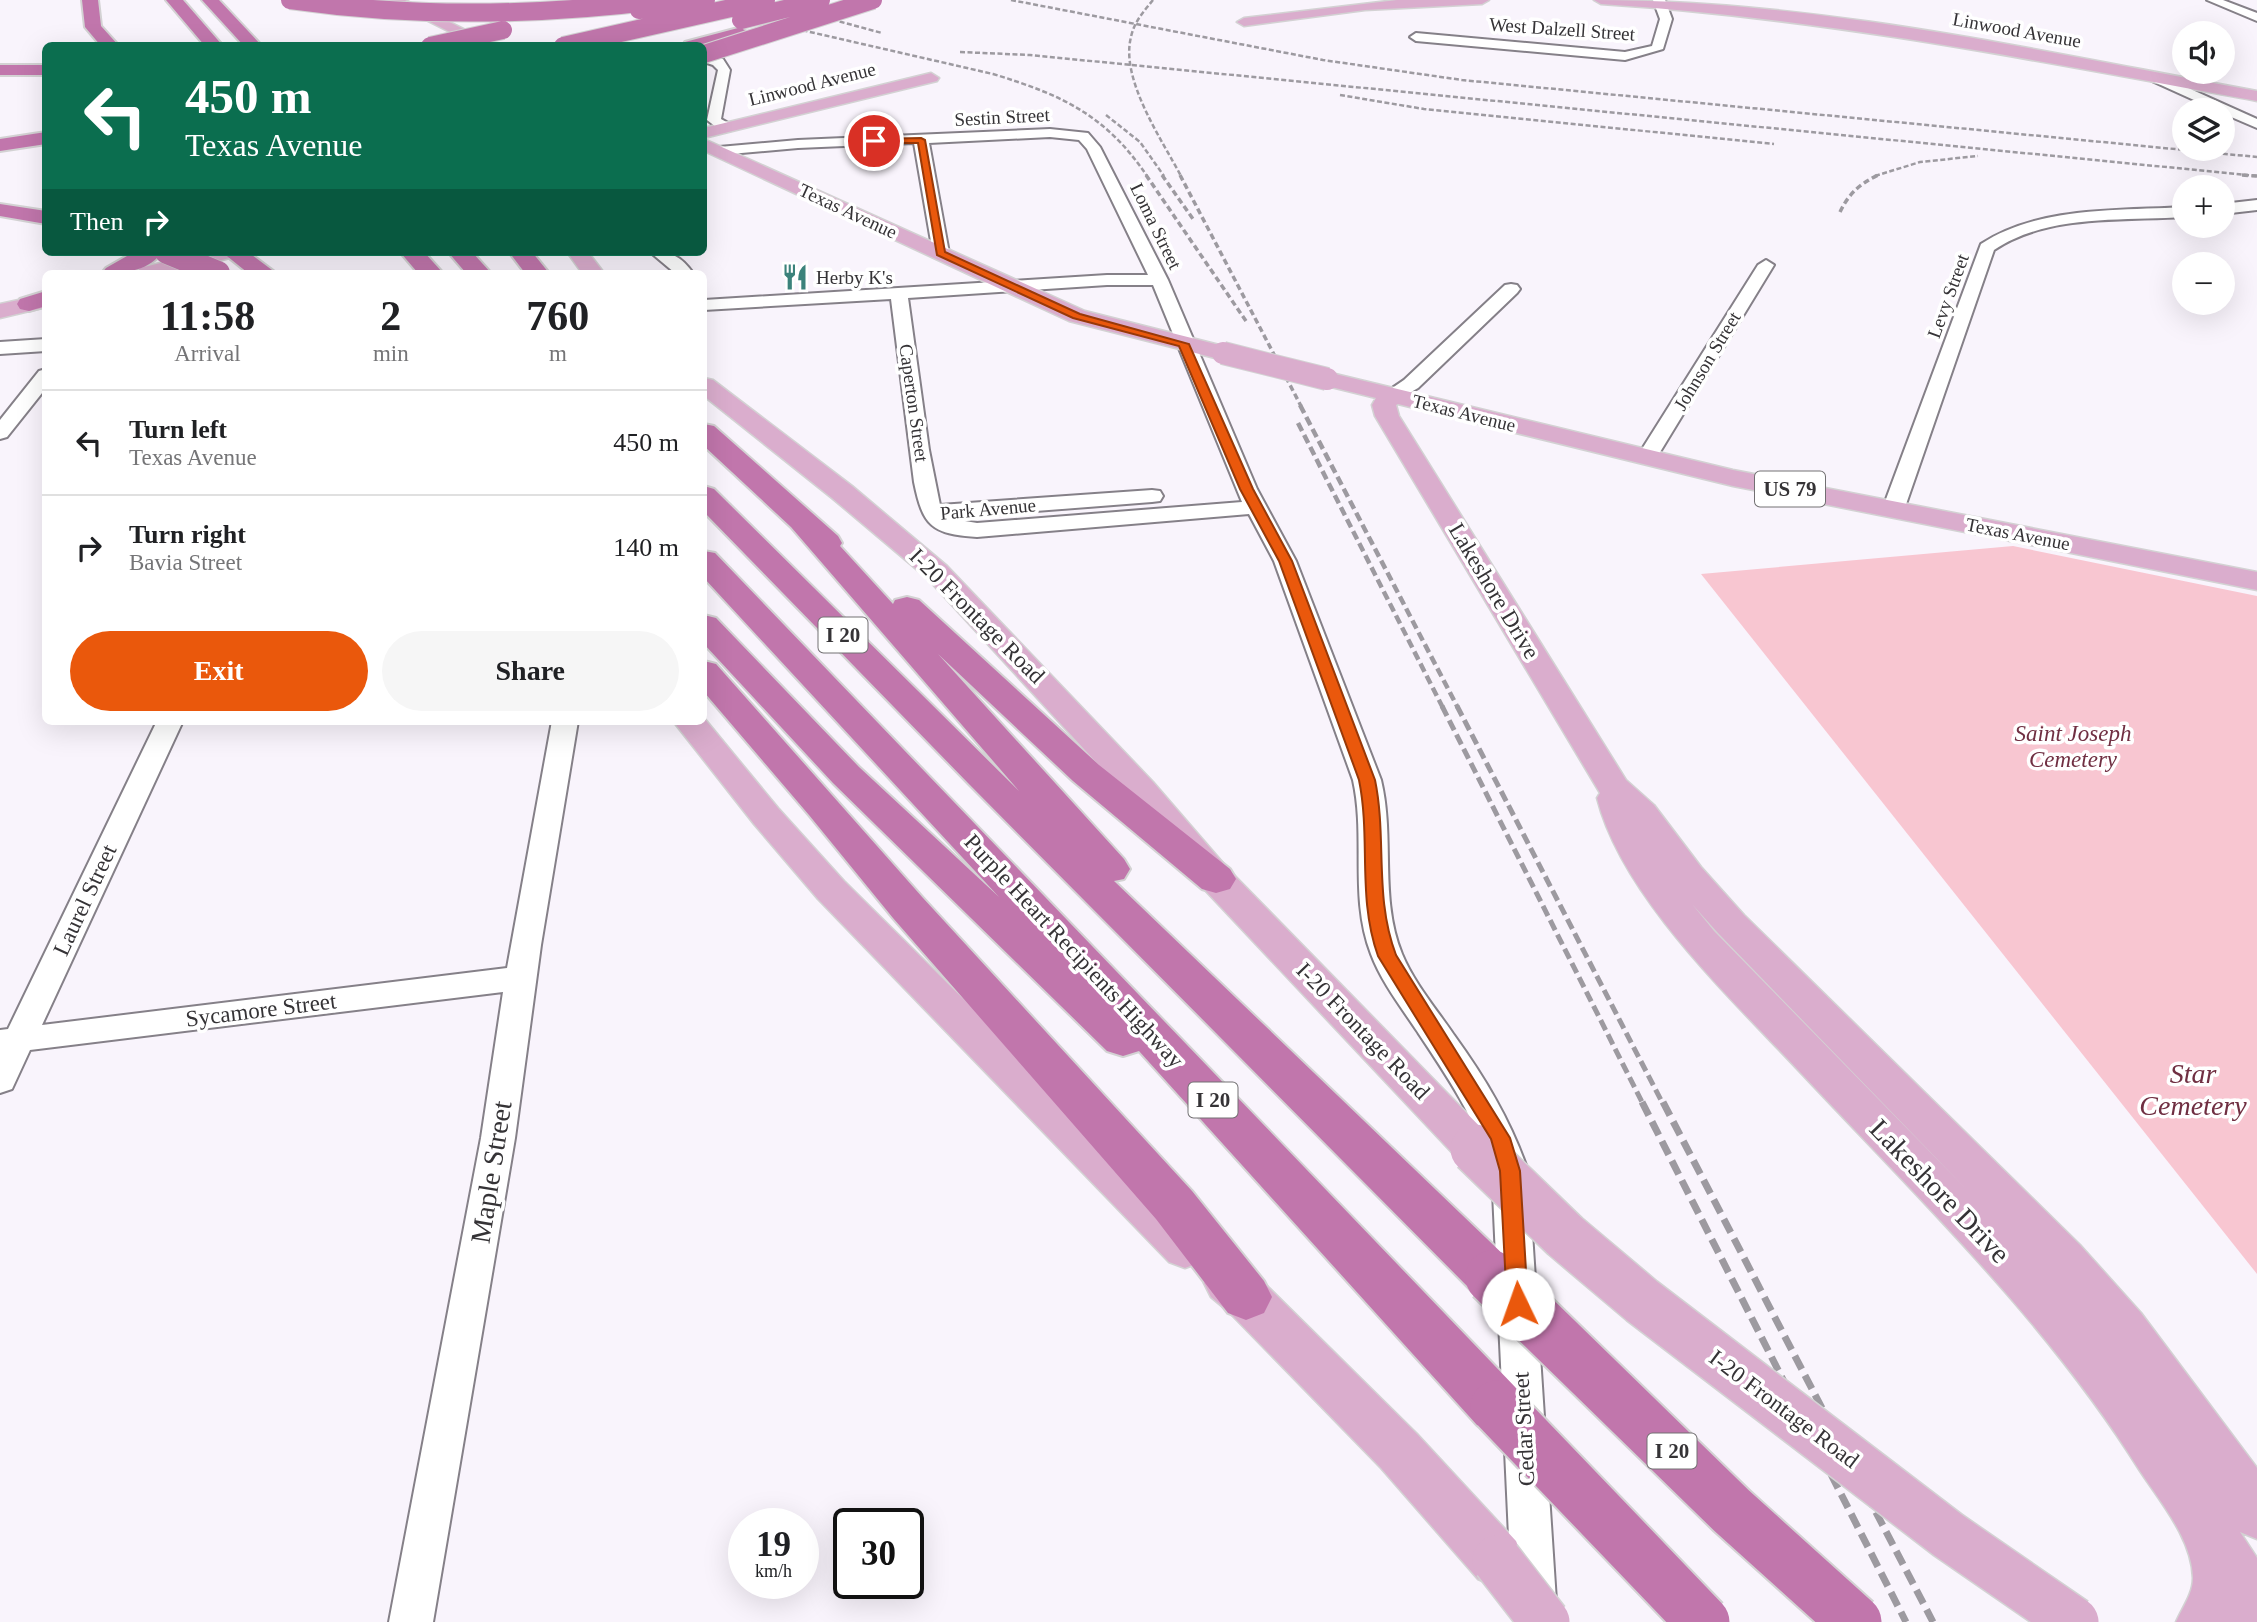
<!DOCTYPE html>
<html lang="en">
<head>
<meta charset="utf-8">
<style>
	:root { --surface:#fff; --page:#f6f6f6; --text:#202124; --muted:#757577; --line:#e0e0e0; --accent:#ea580c }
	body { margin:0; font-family:Georgia,serif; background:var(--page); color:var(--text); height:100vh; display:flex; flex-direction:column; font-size:26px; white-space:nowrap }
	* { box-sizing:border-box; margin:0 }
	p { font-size:23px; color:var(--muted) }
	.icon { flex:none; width:38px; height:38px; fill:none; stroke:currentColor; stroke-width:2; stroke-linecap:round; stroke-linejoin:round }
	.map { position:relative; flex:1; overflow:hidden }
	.sheet { position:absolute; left:42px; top:270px; width:665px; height:455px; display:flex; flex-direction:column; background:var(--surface); border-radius:10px; box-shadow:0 7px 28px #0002 }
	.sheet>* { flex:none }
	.top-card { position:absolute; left:42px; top:42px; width:665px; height:214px; border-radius:10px; box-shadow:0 7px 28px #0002; background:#0b6e4f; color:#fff; overflow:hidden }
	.tools { position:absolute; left:2172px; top:21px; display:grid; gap:14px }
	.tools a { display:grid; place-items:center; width:63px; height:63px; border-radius:50%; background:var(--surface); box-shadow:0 7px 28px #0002; font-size:35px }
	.speed { position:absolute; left:728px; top:1508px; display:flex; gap:14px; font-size:35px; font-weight:700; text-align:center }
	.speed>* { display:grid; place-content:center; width:91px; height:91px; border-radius:50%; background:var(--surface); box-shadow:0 7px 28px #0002; line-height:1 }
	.speed small { font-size:18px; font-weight:400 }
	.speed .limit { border:4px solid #111; border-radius:10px; background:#fff; color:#111 }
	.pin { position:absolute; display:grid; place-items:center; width:60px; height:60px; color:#fff; margin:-30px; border:4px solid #fff; border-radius:50%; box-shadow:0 2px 7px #0007 }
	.me { position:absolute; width:77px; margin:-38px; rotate:357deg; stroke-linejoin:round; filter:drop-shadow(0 0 5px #0008) }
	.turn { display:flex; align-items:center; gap:24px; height:147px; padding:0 28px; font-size:32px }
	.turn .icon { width:91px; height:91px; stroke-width:2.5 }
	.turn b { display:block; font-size:49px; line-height:60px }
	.then { display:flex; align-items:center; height:66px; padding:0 28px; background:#0003; gap:14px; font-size:26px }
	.eta { display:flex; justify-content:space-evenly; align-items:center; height:119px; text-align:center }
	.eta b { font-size:42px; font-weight:600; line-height:49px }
	.button { display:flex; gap:14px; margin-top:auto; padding:14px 28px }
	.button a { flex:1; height:80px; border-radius:42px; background:var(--accent); color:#fff; font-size:28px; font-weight:600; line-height:80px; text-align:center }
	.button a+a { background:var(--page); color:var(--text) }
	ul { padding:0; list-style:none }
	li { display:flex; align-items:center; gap:21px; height:105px; padding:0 28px; border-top:2px solid var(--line) }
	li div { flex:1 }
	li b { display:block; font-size:26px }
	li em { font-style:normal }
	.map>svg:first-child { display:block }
</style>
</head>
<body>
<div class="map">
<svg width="2257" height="1622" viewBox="0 0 2257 1622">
	<rect width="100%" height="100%" fill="#f9f4fc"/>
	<path fill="#f8c6d1" d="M2013,546L2257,596V1274L1701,574Z"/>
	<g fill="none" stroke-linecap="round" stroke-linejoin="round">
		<g stroke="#858088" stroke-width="4">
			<path id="minor" d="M1653,0H1665L1672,19L1663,49L1625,60L1416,41L1410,37L1416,33L1625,52L1652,46L1660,19Z
				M2207,0H2223L2257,13V21Z
				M704,54L723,59L730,70L721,119L730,124V130H720L707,120L718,70L713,65L704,62Z
				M2157,74L2257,119V128L2222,113V110H2216L2152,81L2150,78Z
				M1050,129L1088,133L1100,147L1168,280L1257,489L1296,561L1381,780C1395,838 1379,898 1402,954C1414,983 1437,1010 1454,1035C1485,1078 1511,1121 1528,1171L1556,1601L1550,1617L1537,1622L1518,1617L1512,1601L1492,1171C1476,1119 1447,1076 1417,1031C1401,1007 1381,981 1371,954C1349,897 1366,838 1353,780L1274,561L1249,514L977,537C931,534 923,526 914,482L891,299L704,310V300L1107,275H1148L1087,149L1079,140L1050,137L929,143L949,253L941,258L933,253L914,143L798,148L719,155L712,151L719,147L798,140ZM1107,285H1153L1242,502L977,523L947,518L1152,502L1160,501L1163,496L1160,491L1152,490L940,505L929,450L908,298Z
				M2257,200V210L2222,214V204Z
				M2184,207V217C2123,221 2047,214 1994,250L1904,510L1901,515H1885L1882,510L1981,244C2039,206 2118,211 2184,207Z
				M650,252C671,252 680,255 693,273H675Z
				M1766,260L1774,265L1657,457L1654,461H1640L1637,457L1758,265Z
				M1511,284L1517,285L1520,289L1517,293L1418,388L1399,399H1385L1382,395L1404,380L1505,285Z
				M46,339V351L0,354V342Z
				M46,369V388L7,437L0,439V420L39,371Z
				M157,721H183L42,1025L507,968L552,721H578L541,945L515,1138L433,1622H389L481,1138L503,992L30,1050L12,1089L0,1093V1030L8,1029Z"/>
		</g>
		<g stroke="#d3d2d3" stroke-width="3">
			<path id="major" d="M386,0H405L498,46H478Z
				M1397,0H1489L1482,4L1365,10L1244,26L1237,22L1244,18Z
				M1594,0C1817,0 2038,51 2257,91V101C2039,61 1823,18 1601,4Z
				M931,73L939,78L937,81L704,138V128Z
				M704,139L1085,311L1231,348L1235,353L1231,358L1223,360L1069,321L704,151Z
				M205,252H240L237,256L173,273H137L140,268Z
				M567,252H588L604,273H582Z
				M46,294V307L0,318V304Z
				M1327,372L1733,470L2257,572V590L1733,486L1398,404L1396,405L1399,416L1626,780L1654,805L1701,867L1744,915L2080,1245L2141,1313L2257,1468V1539L2240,1532L2257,1558V1622H2176C2182,1608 2193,1594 2193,1578C2192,1539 2161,1503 2140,1471C2047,1322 1919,1199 1800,1072C1731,998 1622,897 1597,798L1600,793L1375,416L1372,405L1376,398L1319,384L1315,379L1319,374ZM1692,904L1718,933L1971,1194L1714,931Z
				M704,378L713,380L852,486L947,566L1153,782L1229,870L1490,1137L1497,1149L1490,1161L1475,1166L1460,1161L1203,888L1129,798L927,578L832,498L704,396Z
				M704,718L778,808L844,881L1201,1234L1208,1248L1201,1262L1185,1268L1169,1262L818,899L754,824L673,721H704Z
				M1228,1263L1245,1269L1263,1282L1417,1434L1516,1541L1524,1560L1516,1579L1497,1587L1478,1579L1381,1468L1229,1312L1211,1297L1204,1283L1211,1269Z"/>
		</g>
		<g stroke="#d3d2d3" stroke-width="4">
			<path id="highway" d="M82,0H98L101,26L119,46H101L85,27Z
				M166,0H183L223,46H205Z
				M202,0H219L262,46H244Z
				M738,28L744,29L746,33L744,37L704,48V46H683L685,42Z
				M0,65H46V75H0Z
				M46,132V144L0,151V139Z
				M0,204L46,211V224L0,216Z
				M134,252H162C148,272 124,273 102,273L106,268Z
				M222,252H248L276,273H248Z
				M400,252H424L443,273H418Z
				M448,252H472L491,273H466Z
				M509,252H532L549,273H525Z
				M46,291V306L29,311L20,309L17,304L20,299Z
				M704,424L714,426L838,536L842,543L840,546L893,604L895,600L907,597L919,600L1099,765L1230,869L1236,879L1230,889L1216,893L1202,889L1073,781L938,654L1124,859L1130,869L1124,879L1114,881L1510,1261L1518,1277L1510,1293L1492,1299L1474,1293L968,783L704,512V486L714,489L1019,791L791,527L704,446Z
				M704,551L715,553L1517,1389L1525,1407L1517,1425L1497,1432L1477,1425L1139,1051L1123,1056L1107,1051L833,783L704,644V615L716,618L859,767L999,897L704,578Z
				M704,661L716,664L923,898L1192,1191L1264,1281L1272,1297L1264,1313L1246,1320L1228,1313L1156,1219L893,918L809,815L704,692Z"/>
		</g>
		<use href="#minor" fill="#fff" fill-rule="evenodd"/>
		<use href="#major" fill="#daadcd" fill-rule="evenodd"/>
		<use href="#highway" fill="#c176ac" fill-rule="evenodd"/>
		<path stroke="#9d9aa0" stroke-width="2.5" stroke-dasharray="5 2.5" stroke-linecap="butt" d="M671,0L993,74C1062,95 1106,115 1147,176
			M760,0L882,33
			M1011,0L1323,60L1462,80L2257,157
			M1153,0C1144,11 1134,22 1131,37C1120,79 1162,140 1181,176
			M960,52L1030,55L2257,176
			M1340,95L1424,109L1774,144
			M1106,115L1140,142L1164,176
			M1875,176L1920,162L1978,156"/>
		<path stroke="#9d9aa0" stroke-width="3.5" stroke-dasharray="6 3.5" stroke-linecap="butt" d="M1146,175L1248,324
			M1162,175L1193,219
			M1180,175L1301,406
			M2242,175L2257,176
			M1840,212C1849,193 1860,184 1878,175"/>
		<path stroke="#9d9aa0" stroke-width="4.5" stroke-dasharray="9 4.5" stroke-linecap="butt" d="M1300,405L1458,708
			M1298,423L1443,708"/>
		<path stroke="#9d9aa0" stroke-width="5" stroke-dasharray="11 5" stroke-linecap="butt" d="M1442,706L1643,1104
			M1457,706L1663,1104"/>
		<path stroke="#9d9aa0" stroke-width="7" stroke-dasharray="15 7" stroke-linecap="butt" d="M1642,1102L1906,1622
			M1663,1102L1933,1622"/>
		<g stroke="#d3d2d3" stroke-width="24" stroke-linecap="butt">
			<path id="major-bridge-far1" d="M1223,353L1327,379"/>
		</g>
		<g stroke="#d3d2d3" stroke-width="52" stroke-linecap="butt">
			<path id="major-bridge" d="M1475,1149L1565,1236L1642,1301L1948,1535L2074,1622
				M1497,1560L1545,1622"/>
		</g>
		<g stroke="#d3d2d3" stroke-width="20" stroke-linecap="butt">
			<path id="highway-bridge-far2" d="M290,0C415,18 538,16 664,0
				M639,10L706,0
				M741,20L821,0
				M430,46L503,30
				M563,46L766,0
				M704,54L873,0"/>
		</g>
		<g stroke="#d3d2d3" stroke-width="25" stroke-linecap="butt">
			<path id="highway-bridge-far1" d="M167,252L218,273"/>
		</g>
		<g stroke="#d3d2d3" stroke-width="57" stroke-linecap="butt">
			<path id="highway-bridge" d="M1492,1277L1732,1511L1855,1622
				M1497,1407L1703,1622"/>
		</g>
		<use href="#major-bridge-far1" stroke="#daadcd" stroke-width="22"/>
		<use href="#major-bridge" stroke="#daadcd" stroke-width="49"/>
		<use href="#highway-bridge-far2" stroke="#c176ac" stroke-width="18"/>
		<use href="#highway-bridge-far1" stroke="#c176ac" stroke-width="24"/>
		<use href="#highway-bridge" stroke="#c176ac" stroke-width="53"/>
	</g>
	<path fill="#ea580c" stroke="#983908" stroke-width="2" d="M921,138L925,140L945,252L1080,314L1189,344L1253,489L1292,561L1375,780C1387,838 1374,898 1396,955L1510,1138L1520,1171L1528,1304L1525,1311L1518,1313L1510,1311L1507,1304L1500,1171L1491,1139L1378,956C1357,897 1371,839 1359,780L1279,561L1240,489L1179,346L1073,318L937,255L918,143H874L870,141L874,139Z"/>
	<defs>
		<g id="restaurant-bare" transform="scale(2.1)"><path d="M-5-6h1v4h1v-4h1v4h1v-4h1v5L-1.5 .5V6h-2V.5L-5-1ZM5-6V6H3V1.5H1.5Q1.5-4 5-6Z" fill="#3b827b" stroke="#fff" stroke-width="2.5" paint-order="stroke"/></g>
	</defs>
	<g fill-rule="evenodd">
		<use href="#restaurant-bare" x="795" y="277"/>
	</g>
	<g text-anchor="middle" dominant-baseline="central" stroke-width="7" stroke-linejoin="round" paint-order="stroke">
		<g font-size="19" fill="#353336" stroke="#fff">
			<text transform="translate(1562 29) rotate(4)">West Dalzell Street</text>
			<text transform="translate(2017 30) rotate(10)">Linwood Avenue</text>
			<text transform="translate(812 84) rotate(-14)">Linwood Avenue</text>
			<text transform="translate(1002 117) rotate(-3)">Sestin Street</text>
			<text transform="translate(848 211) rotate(25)">Texas Avenue</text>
			<text transform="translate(1156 226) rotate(64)">Loma Street</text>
			<text transform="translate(1948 296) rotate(-70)">Levy Street</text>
			<text transform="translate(1707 361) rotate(-59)">Johnson Street</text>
			<text transform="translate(914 403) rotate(82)">Caperton Street</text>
			<text transform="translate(1464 413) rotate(14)">Texas Avenue</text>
			<text transform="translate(988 509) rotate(-5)">Park Avenue</text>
			<text transform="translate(2018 534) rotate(11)">Texas Avenue</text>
		</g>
		<g font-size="19" fill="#353336" stroke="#fff" text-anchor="start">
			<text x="816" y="277">Herby K's</text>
		</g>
		<g fill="#fff" stroke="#727072" stroke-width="2">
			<rect x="1755" y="471.5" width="70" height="35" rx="5"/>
			<rect x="818.5" y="617.5" width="49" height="35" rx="5"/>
			<rect x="1188.5" y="1082.5" width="49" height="35" rx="5"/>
			<rect x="1647.5" y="1433.5" width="49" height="35" rx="5"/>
		</g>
		<g font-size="21" font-weight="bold" fill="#353336">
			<text x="1790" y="489">US 79</text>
			<text x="843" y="635">I 20</text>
			<text x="1213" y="1100">I 20</text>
			<text x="1672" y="1451">I 20</text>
		</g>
		<g font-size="23" fill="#353336" stroke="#fff">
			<text transform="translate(1494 591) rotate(59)">Lakeshore Drive</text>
			<text transform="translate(977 616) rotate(45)">I-20 Frontage Road</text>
			<text transform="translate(85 900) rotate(-65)">Laurel Street</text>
			<text transform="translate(1074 951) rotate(47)">Purple Heart Recipients Highway</text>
			<text transform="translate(261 1010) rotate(-7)">Sycamore Street</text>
			<text transform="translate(1363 1031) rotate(46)">I-20 Frontage Road</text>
			<text transform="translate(1784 1409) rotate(37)">I-20 Frontage Road</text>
			<text transform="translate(1524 1429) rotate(-93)">Cedar Street</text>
		</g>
		<g font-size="23" font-style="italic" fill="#702f42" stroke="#fff">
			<text x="2073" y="733">Saint Joseph<tspan x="2073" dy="26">Cemetery</tspan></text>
		</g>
		<g font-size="28" font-style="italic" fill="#702f42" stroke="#fff">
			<text x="2193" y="1073">Star<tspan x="2193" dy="32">Cemetery</tspan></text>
		</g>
		<g font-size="28" fill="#353336" stroke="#fff">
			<text transform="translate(491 1172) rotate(-81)">Maple Street</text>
			<text transform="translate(1940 1191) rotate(46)">Lakeshore Drive</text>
		</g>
	</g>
</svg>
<div class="tools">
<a><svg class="icon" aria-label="sound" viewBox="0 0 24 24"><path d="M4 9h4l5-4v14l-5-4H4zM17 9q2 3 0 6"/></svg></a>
<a><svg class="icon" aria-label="layers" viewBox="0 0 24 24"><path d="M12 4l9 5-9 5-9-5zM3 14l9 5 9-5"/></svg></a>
<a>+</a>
<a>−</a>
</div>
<div class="speed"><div>19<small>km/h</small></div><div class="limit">30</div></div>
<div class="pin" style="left:874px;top:141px;background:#d93025"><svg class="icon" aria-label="arrive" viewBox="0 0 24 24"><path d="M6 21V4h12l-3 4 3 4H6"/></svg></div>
<svg class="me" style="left:1518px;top:1304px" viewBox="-20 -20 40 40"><circle r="19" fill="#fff"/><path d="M0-13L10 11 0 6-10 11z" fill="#ea580c"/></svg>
<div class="top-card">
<div class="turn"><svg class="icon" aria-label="left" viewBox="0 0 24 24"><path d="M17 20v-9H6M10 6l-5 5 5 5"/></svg><div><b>450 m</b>Texas Avenue</div></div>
<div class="then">Then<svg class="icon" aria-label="right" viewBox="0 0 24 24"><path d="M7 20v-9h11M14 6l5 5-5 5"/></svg></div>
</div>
<section class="sheet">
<div class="eta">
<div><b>11:58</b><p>Arrival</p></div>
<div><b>2</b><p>min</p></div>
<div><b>760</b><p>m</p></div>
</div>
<ul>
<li><svg class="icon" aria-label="left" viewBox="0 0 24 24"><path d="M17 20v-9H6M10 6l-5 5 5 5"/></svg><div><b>Turn left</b><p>Texas Avenue</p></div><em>450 m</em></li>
<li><svg class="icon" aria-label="right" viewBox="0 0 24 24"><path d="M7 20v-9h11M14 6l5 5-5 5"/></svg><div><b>Turn right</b><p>Bavia Street</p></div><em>140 m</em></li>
</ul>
<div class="button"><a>Exit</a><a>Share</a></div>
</section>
</div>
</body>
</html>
